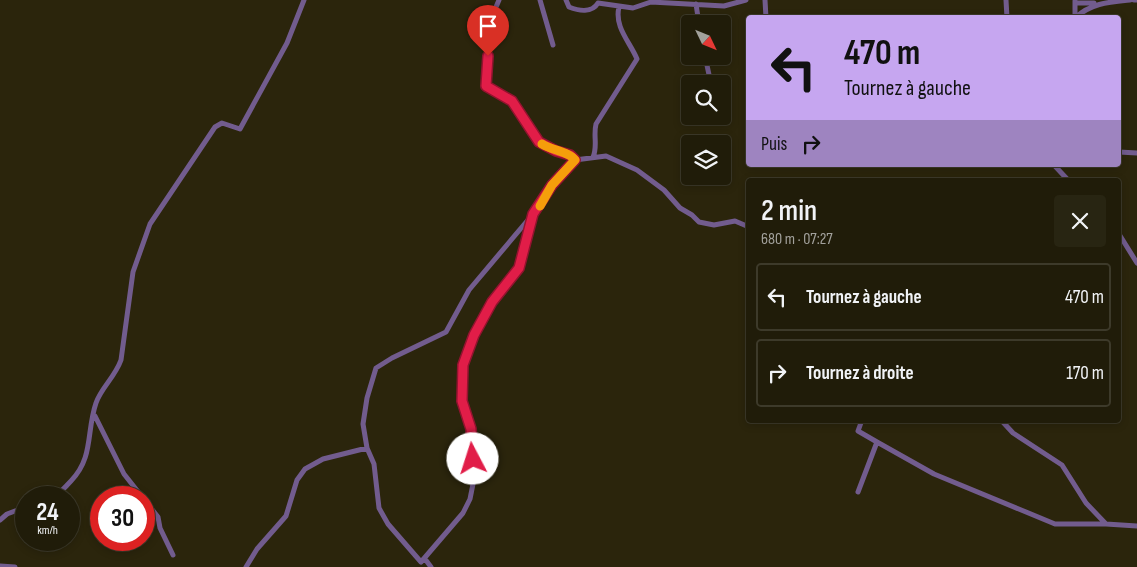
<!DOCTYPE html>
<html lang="fr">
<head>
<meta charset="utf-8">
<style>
	:root { --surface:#201c09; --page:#282512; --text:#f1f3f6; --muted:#a2a19c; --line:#3d3a2a }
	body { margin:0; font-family:"Sofia Sans Condensed",sans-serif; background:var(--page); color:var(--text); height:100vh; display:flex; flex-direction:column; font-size:19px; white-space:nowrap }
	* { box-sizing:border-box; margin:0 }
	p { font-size:16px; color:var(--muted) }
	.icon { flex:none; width:28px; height:28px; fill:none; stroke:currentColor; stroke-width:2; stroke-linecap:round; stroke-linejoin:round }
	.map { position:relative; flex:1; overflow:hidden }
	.sheet { position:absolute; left:746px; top:178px; width:375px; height:245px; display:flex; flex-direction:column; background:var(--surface); border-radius:5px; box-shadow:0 2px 8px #0003,0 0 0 1px var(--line) }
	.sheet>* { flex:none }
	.banner { position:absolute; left:746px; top:15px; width:375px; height:152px; border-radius:5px; box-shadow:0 2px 8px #0003,0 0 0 1px var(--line); background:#c6a6f0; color:#111; overflow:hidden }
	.needle { width:32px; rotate:133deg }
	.controls { position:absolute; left:681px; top:15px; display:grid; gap:10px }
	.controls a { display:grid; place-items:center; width:50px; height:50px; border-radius:5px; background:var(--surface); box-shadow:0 2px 8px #0003,0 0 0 1px var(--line); font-size:25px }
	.speed { position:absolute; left:15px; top:486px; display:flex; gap:10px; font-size:25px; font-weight:700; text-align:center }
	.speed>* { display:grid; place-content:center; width:65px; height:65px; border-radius:50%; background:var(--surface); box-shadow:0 2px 8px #0003,0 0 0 1px var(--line); line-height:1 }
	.speed small { font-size:12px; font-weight:400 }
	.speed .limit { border:8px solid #d22; background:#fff; color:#111 }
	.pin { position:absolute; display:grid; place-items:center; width:42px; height:42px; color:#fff; margin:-51px -21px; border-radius:50% 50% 50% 0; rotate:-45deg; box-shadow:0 0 5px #0007 }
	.pin .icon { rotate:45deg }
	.me { position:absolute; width:55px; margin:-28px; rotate:355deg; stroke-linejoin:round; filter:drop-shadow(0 0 4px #0008) }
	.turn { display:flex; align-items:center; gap:18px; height:105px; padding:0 15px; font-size:22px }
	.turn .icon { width:65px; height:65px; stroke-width:2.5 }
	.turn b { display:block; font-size:35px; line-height:42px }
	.then { display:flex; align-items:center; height:48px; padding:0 15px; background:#0003; gap:10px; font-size:19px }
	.round { display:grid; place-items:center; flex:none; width:52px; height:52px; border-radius:5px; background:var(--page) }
	.headline { display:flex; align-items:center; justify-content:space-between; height:85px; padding:0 15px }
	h1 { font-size:30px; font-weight:600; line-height:38px }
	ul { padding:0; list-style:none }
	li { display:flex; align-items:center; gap:15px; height:68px; margin:0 10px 8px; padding:0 5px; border:2px solid var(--line); border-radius:5px }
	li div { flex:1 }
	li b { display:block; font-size:19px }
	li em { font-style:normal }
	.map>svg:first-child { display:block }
</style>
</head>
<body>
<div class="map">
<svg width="1137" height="567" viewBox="0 0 1137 567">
	<rect width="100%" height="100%" fill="#2b250c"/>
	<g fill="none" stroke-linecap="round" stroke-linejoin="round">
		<path stroke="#725c8e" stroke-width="5" d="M499,0L493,14L488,42L489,70L486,86L512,101L539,142L556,151L571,155L575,160
			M540,0L553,45
			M566,0L569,7C579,11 592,13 598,3L633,8L651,2L724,6L746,0
			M765,0L766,18
			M1006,0L1007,18
			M1134,0H1137
			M1076,3H1094
			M696,4L699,24
			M1075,18C1091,3 1109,2 1130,0
			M1075,18V1
			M705,56L711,84
			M1119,152L1137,153
			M593,157C598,146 593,136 596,124L637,59C630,42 614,27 619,7
			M1054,165L1068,180
			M533,214L519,268L492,302L474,335L463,365L462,401L471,429L475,474L470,499L463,513L421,562L388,524L379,508L374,464L367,448L363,424L367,398L376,368L392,358L446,332L469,290L533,214L559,176L575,160L606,156L637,170L664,190L680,208L692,215L699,222L714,225L735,221L749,227
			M1119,234L1137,263
			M95,416L124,474L158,517L160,528L173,555
			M862,420L858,431L877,442
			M1001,420L1013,433L1062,465L1086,503L1106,524L1137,526
			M858,492L877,442L934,474L1055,524H1106
			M51,498C60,494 64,488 71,481C94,457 86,432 96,403C101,388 115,377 121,360L133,272L150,224L215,127L222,123L240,129L287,43L304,0
			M0,520L7,514L26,507
			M425,559L431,567
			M0,566L15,567
			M246,567L257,549L286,516L297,480L305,469L323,459L367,448"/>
	</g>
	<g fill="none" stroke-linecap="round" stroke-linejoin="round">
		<g stroke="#92132f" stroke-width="12">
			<path id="route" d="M473,459L471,429L462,401L463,365L474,335L492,302L519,268L533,214L552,185L575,160L570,155L556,151L539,142L512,101L486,86L488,56"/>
		</g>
		<use href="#route" stroke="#e11d48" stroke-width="9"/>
		<path stroke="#f59e0b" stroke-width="9" d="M540,206L552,185L575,160C570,152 551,150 542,144"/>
	</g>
</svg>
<div class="controls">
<a><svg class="needle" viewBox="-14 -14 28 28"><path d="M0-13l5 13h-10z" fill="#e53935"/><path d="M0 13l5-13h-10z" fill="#a2a19c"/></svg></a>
<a><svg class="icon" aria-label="search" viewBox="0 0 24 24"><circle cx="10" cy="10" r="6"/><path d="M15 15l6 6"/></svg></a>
<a><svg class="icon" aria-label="layers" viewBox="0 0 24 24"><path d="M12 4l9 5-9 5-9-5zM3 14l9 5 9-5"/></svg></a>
</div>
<div class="speed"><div>24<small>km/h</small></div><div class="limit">30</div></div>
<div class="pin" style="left:488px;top:56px;background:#d93025"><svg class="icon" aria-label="arrive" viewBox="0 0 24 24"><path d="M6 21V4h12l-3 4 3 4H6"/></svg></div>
<svg class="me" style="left:473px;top:459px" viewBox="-20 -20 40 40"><circle r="19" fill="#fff"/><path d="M0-13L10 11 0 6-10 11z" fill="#e11d48"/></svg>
<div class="banner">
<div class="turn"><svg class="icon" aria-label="left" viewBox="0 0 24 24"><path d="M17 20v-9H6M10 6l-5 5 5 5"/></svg><div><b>470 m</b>Tournez à gauche</div></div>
<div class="then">Puis<svg class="icon" aria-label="right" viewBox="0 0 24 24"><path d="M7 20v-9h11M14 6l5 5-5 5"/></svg></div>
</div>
<section class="sheet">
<div class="headline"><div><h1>2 min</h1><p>680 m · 07:27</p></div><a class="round"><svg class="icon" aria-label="close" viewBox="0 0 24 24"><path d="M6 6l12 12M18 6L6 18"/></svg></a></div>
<ul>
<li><svg class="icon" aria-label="left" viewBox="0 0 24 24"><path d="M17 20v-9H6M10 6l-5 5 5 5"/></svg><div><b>Tournez à gauche</b></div><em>470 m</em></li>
<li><svg class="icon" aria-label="right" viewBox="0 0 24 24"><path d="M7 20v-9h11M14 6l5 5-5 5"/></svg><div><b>Tournez à droite</b></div><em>170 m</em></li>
</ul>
</section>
</div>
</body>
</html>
